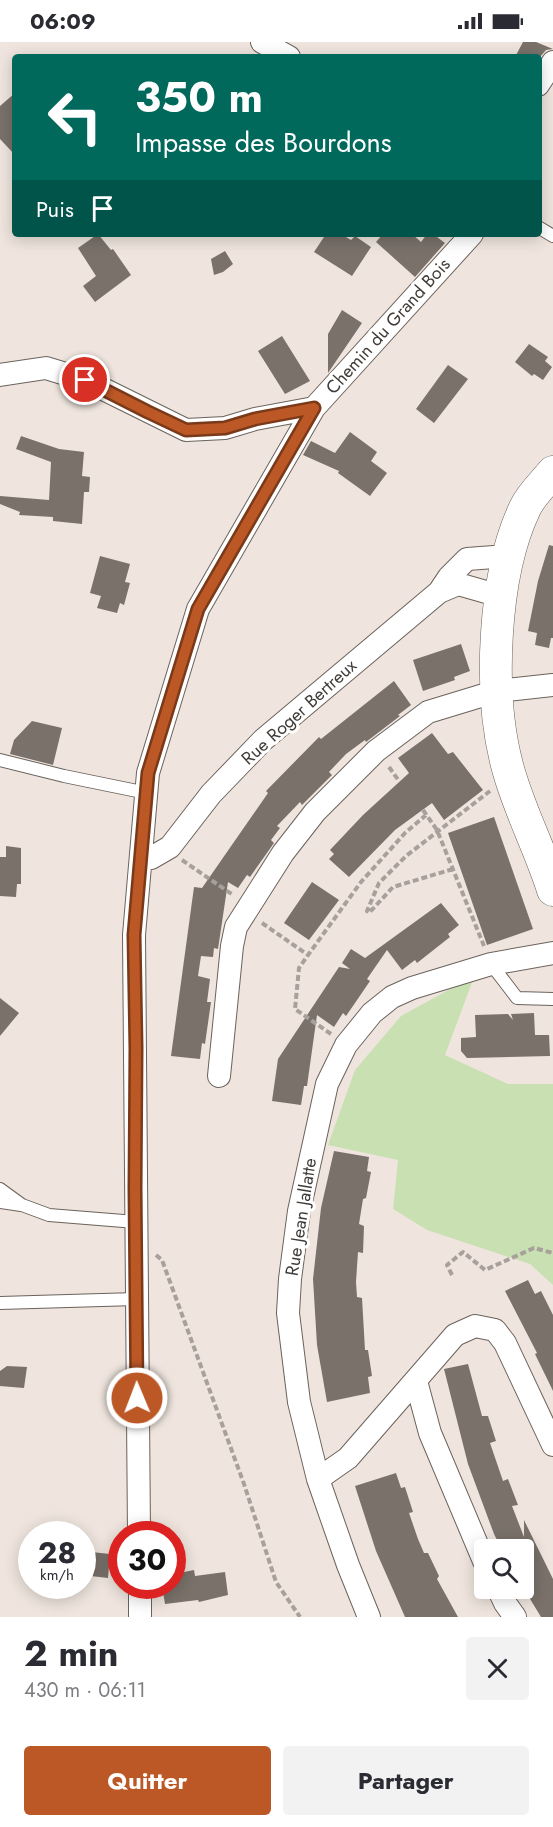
<!DOCTYPE html>
<html lang="fr">
<head>
<meta charset="utf-8">
<style>
	:root { --surface:#fff; --page:#f2f2f3; --text:#2b2b33; --muted:#7c7c81; --accent:#bc5726 }
	body { margin:0; font-family:Jost,sans-serif; background:var(--page); color:var(--text); height:100vh; display:flex; flex-direction:column; font-size:22px; white-space:nowrap }
	* { box-sizing:border-box; margin:0 }
	p { font-size:20px; color:var(--muted) }
	.icon { flex:none; width:33px; height:33px; fill:none; stroke:currentColor; stroke-width:2; stroke-linecap:round; stroke-linejoin:round }
	.map { position:relative; height:1575px; overflow:hidden }
	.panel { display:flex; flex-direction:column; background:var(--surface); flex:1 }
	.panel>* { flex:none }
	.top-card { position:absolute; left:12px; top:12px; width:530px; height:183px; border-radius:6px; box-shadow:0 3px 15px #0003; background:#00695c; color:#fff; overflow:hidden }
	.buttons { position:absolute; left:474px; top:1497px; display:grid; gap:12px }
	.buttons a { display:grid; place-items:center; width:60px; height:60px; border-radius:6px; background:var(--surface); box-shadow:0 3px 15px #0003; font-size:30px }
	.speed { position:absolute; left:18px; top:1479px; display:flex; gap:12px; font-size:30px; font-weight:700; text-align:center }
	.speed>* { display:grid; place-content:center; width:78px; height:78px; border-radius:50%; background:var(--surface); box-shadow:0 3px 15px #0003; line-height:1 }
	.speed small { font-size:15px; font-weight:400 }
	.speed .limit { border:9px solid #d22; background:#fff; color:#111 }
	.pin { position:absolute; display:grid; place-items:center; width:51px; height:51px; color:#fff; margin:-26px; border:3px solid #fff; border-radius:50%; box-shadow:0 2px 6px #0007 }
	.me { position:absolute; width:66px; margin:-33px; rotate:359deg; stroke-linejoin:round; filter:drop-shadow(0 0 4px #0008) }
	.turn { display:flex; align-items:center; gap:21px; height:126px; padding:0 24px; font-size:27px }
	.turn .icon { width:78px; height:78px; stroke-width:2.5 }
	.turn b { display:block; font-size:42px; line-height:51px }
	.then { display:flex; align-items:center; height:57px; padding:0 24px; background:#0003; gap:12px; font-size:22px }
	.round { display:grid; place-items:center; flex:none; width:63px; height:63px; border-radius:6px; background:var(--page) }
	.overview { display:flex; align-items:center; justify-content:space-between; height:102px; padding:0 24px }
	h1 { font-size:36px; font-weight:700; line-height:45px }
	.button { display:flex; gap:12px; margin-top:auto; padding:12px 24px }
	.button a { flex:1; height:69px; border-radius:6px; background:var(--accent); color:#fff; font-size:24px; font-weight:700; line-height:69px; text-align:center }
	.button a+a { background:var(--page); color:var(--text) }
	.status { display:flex; justify-content:space-between; align-items:center; height:42px; padding:0 30px; background:var(--surface); direction:ltr }
	.status svg { height:16px; fill:currentColor }
	.map>svg:first-child { display:block }
</style>
</head>
<body>
<div class="status"><b>06:09</b><svg viewBox="0 0 49 12"><path d="M0 12V9h3v3zM5 12V6h3v6zM10 12V3h3v9zM15 12V0h3v12zM26 1h20v11H26zM47 4h2v5h-2z"/></svg></div>
<div class="map">
<svg width="553" height="1575" viewBox="0 0 553 1575">
	<rect width="100%" height="100%" fill="#efe5de"/>
	<path fill="#c9e0b3" d="M473,938L445,1013L508,1042H553V1243L530,1222L427,1188L393,1167L398,1118L328,1103L355,1028L401,974L463,940Z"/>
	<path fill="#79716a" d="M523,0H536L553,7L546,8L540,15H515Z
		M15,51V113L0,97V64Z
		M98,192L111,208L113,207L131,233L95,260L83,244L96,234L78,206Z
		M326,192H341L351,198L355,194L371,205L352,234L314,210Z
		M383,192H412L421,200L427,192H433L445,201L415,235L376,200Z
		M225,209L233,222L223,230L214,233L211,217Z
		M342,268L362,281L328,331V292Z
		M282,294L310,339L285,352L258,309Z
		M529,302L548,315L545,319L552,325L543,338L534,332L532,334L515,320Z
		M448,323L468,337L434,381L416,367Z
		M350,390L377,410L371,419L387,431L370,454L338,431L339,429L303,413L311,399L335,411Z
		M21,394L59,407L84,410L82,434L90,435L89,450H84L82,482L53,479V475L19,473L20,470L0,462V454L49,458L51,420L16,407Z
		M549,503L553,504V596H551L549,606L535,603L537,591L528,589L538,539Z
		M100,514L130,522L125,540L130,541L124,563L120,561L117,571L97,566L101,554L90,551Z
		M461,602L470,629L454,635L455,638L423,649L413,618Z
		M394,639L411,663L398,673L400,674L366,700L365,698L346,712L329,730L332,733L302,763L300,760L277,784L280,786L271,798L274,801L250,835L247,833L238,846L228,840L218,907L214,906L213,915L201,914L198,934L210,937L207,960H211L205,1002L202,1001L200,1017L171,1014L194,845L202,846L268,751L266,749L319,695L321,697Z
		M32,679L62,686L53,723L10,712L14,698Z
		M432,691L448,712L453,710L483,748L444,778L432,761L395,788L349,835L329,817L334,812L330,808L363,773L409,731L398,716Z
		M494,775L533,887L487,903L448,791Z
		M6,804L21,806V842H17L16,855L0,854V815H6Z
		M312,840L339,858L309,898L284,881Z
		M441,861L459,883L448,892L450,895L417,921L415,918L402,928L387,908L367,937L370,939L355,961L346,974L343,971L334,985L317,973L307,1044H304L301,1063L272,1059L278,1017L339,925L350,927L342,921L351,907L365,916Z
		M0,956L19,971L0,994Z
		M534,971L535,993H549L550,1014L467,1016L461,1009V996L476,995L475,973L508,972L513,978L511,972Z
		M334,1109L369,1115L367,1129L371,1130L366,1156L363,1157L359,1182L364,1184L363,1211L358,1210L356,1240L357,1255L362,1256L365,1308H368L372,1334L368,1335L370,1351L327,1360L317,1303L313,1237L321,1166Z
		M528,1238L535,1252L541,1249L553,1273V1349L535,1312L537,1311L505,1249Z
		M468,1322L482,1374H488L496,1399L490,1401L503,1439L508,1437L518,1463L512,1464L524,1495V1478L553,1537V1575H541L524,1547V1508H502L494,1492L468,1422L444,1327Z
		M7,1324L27,1325L24,1346L0,1344V1329Z
		M396,1431L401,1446L405,1445L413,1470L409,1471L418,1497L424,1511H428L439,1534L437,1537L458,1575H405L376,1509L355,1444Z
		M82,1509L110,1512L108,1536L82,1533Z
		M194,1528L195,1534L225,1530L228,1553L199,1560L198,1558L165,1562L162,1544H172V1538L180,1537L179,1531Z"/>
	<g fill="none" stroke-linecap="round" stroke-linejoin="round">
		<g stroke="#6b625c" stroke-width="14">
			<path id="lane" d="M538,185L553,194
				M0,718L64,734L147,751
				M491,922L517,956L553,957
				M0,1147L22,1163L49,1173L136,1180
				M0,1160L21,1163
				M0,1261L136,1257"/>
		</g>
		<g stroke="#6b625c" stroke-width="24">
			<path id="street" d="M262,0L289,15
				M538,43L553,20
				M0,333L46,326L85,338L186,388L225,386L255,377L314,366
				M439,550L458,542L500,554
				M141,818L151,816L170,805L211,752L263,698L439,550L449,535L467,517L508,514
				M219,1034L232,904L236,885L283,811L315,770L376,709L428,670L497,649L553,643
				M416,1339L430,1391L484,1519
				M318,1437L348,1416L455,1293L475,1284L495,1288L505,1301L553,1403
				M139,1492L134,893L148,731L198,567L314,366L472,192
				M140,1544V1575
				M498,1546L505,1561L515,1575
				M369,1575L348,1523L318,1437L299,1360L288,1271L290,1237L299,1169L327,1042L346,1003L372,971L392,955L412,946L491,922L553,911"/>
		</g>
		<g stroke="#6b625c" stroke-width="33">
			<path id="secondary" d="M553,430C544,441 531,453 525,466C493,533 488,651 507,723C518,766 540,806 553,848"/>
		</g>
		<path stroke="#a8a19b" stroke-width="4" stroke-dasharray="6 3" stroke-linecap="butt" d="M389,725L399,739
			M423,768L437,788L484,904
			M182,818L233,853
			M453,827L393,845L369,871L367,869L379,841L406,814L490,749
			M262,881L308,913
			M331,992L295,967L299,926L308,913L361,840L405,791L426,773
			M156,1213L162,1218L244,1442L276,1540L300,1575
			M452,1233L447,1223L463,1210L485,1228L534,1206L553,1211"/>
		<use href="#lane" stroke="#fff" stroke-width="12"/>
		<use href="#street" stroke="#fff" stroke-width="22"/>
		<use href="#secondary" stroke="#fff" stroke-width="32"/>
	</g>
	<g fill="none" stroke-linecap="round" stroke-linejoin="round">
		<g stroke="#7a3919" stroke-width="15">
			<path id="route" d="M85,338L148,370L186,388L225,386L255,377L314,366L198,567L148,731L134,893L136,1006L135,1146L137,1356"/>
		</g>
		<use href="#route" stroke="#bc5726" stroke-width="10"/>
	</g>
	<g text-anchor="middle" dominant-baseline="central" stroke-width="6" stroke-linejoin="round" paint-order="stroke">
		<g font-size="18" fill="#403c39" stroke="#fff">
			<text transform="translate(388 284) rotate(-48)">Chemin du Grand Bois</text>
			<text transform="translate(299 670) rotate(-42)">Rue Roger Bertreux</text>
			<text transform="translate(301 1175) rotate(-81)">Rue Jean Jallatte</text>
		</g>
	</g>
</svg>
<div class="buttons">
<a><svg class="icon" aria-label="search" viewBox="0 0 24 24"><circle cx="10" cy="10" r="6"/><path d="M15 15l6 6"/></svg></a>
</div>
<div class="speed"><div>28<small>km/h</small></div><div class="limit">30</div></div>
<div class="pin" style="left:85px;top:338px;background:#d93025"><svg class="icon" aria-label="arrive" viewBox="0 0 24 24"><path d="M6 21V4h12l-3 4 3 4H6"/></svg></div>
<svg class="me" style="left:137px;top:1356px" viewBox="-20 -20 40 40"><circle r="17" fill="#bc5726" stroke="#fff" stroke-width="3"/><path d="M0-11L8 9 0 5-8 9z" fill="#fff"/></svg>
<div class="top-card">
<div class="turn"><svg class="icon" aria-label="left" viewBox="0 0 24 24"><path d="M17 20v-9H6M10 6l-5 5 5 5"/></svg><div><b>350 m</b>Impasse des Bourdons</div></div>
<div class="then">Puis<svg class="icon" aria-label="arrive" viewBox="0 0 24 24"><path d="M6 21V4h12l-3 4 3 4H6"/></svg></div>
</div>
</div>
<section class="panel">
<div class="overview"><div><h1>2 min</h1><p>430 m · 06:11</p></div><a class="round"><svg class="icon" aria-label="close" viewBox="0 0 24 24"><path d="M6 6l12 12M18 6L6 18"/></svg></a></div>
<div class="button"><a>Quitter</a><a>Partager</a></div>
</section>
</body>
</html>
